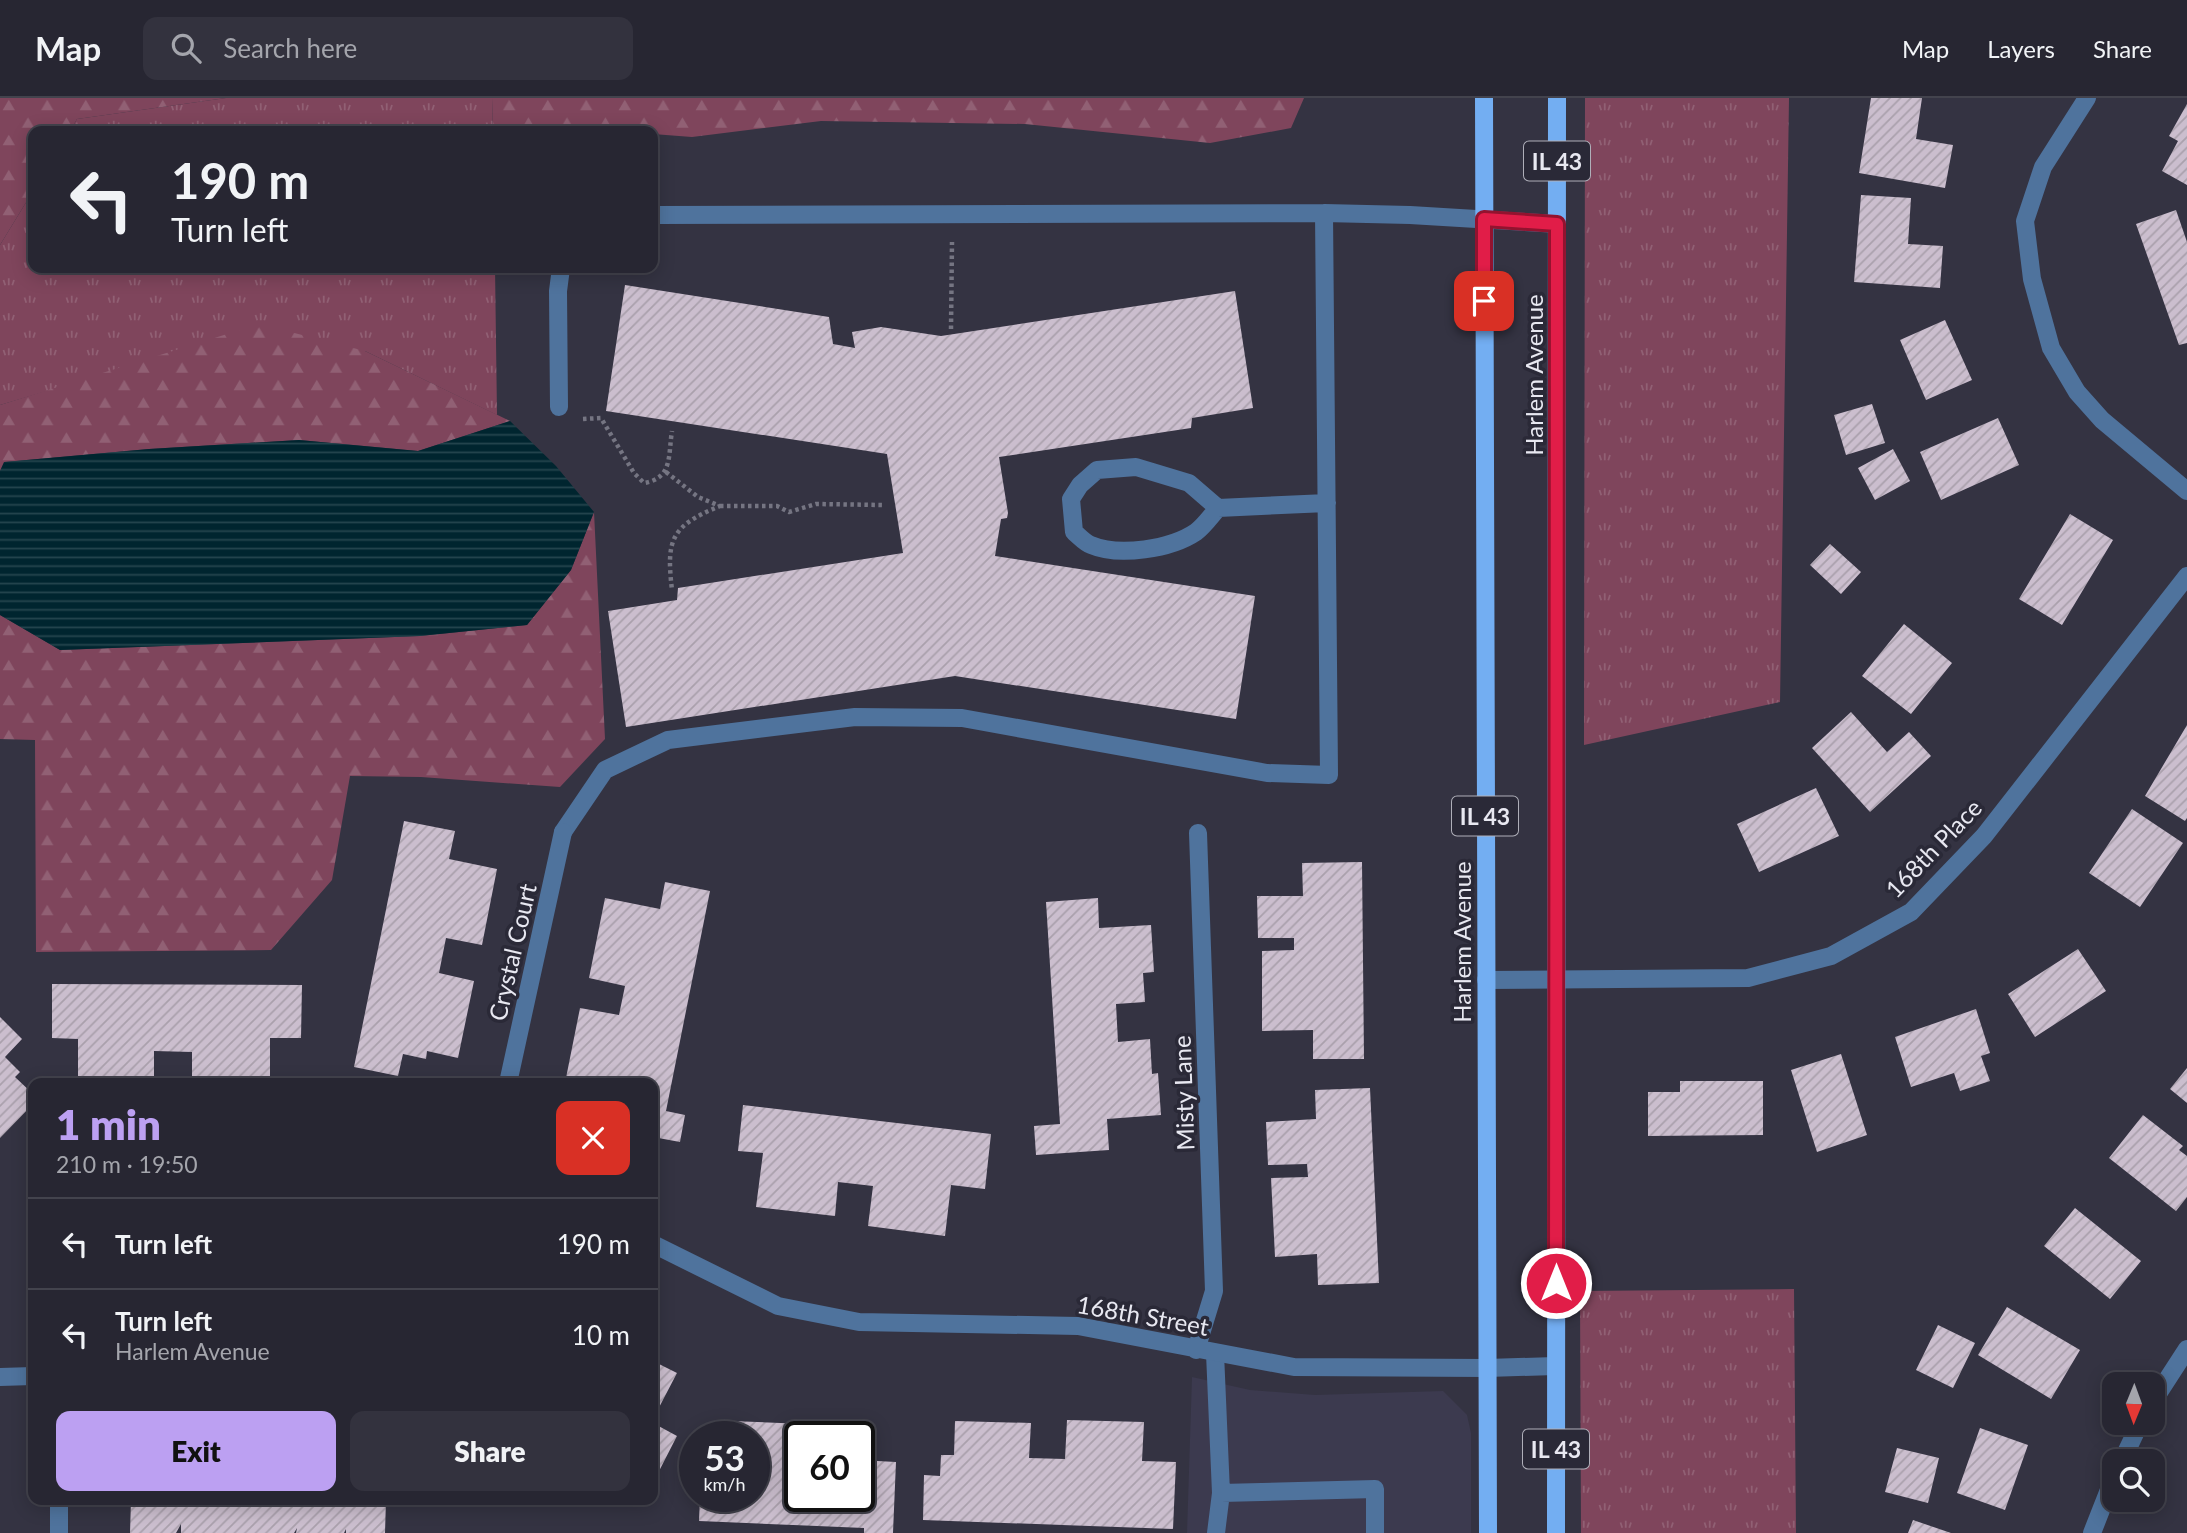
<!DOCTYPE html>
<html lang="en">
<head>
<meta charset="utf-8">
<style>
	:root { --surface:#272632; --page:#33323e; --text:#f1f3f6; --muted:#a4a5ac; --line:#43434d; --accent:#bca0f2 }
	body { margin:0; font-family:Lato,sans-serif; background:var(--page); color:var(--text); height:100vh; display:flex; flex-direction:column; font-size:26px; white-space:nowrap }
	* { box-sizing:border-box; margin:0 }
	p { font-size:23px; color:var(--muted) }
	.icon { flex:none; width:38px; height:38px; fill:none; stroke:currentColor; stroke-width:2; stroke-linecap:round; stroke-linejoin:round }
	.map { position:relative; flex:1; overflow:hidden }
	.side { position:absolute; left:28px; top:980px; width:630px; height:427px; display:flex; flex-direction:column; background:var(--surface); border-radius:14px; box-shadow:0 4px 18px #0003,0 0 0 2px var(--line) }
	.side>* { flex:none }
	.hud { position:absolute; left:28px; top:28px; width:630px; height:147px; border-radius:14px; box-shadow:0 4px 18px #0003,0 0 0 2px var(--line); background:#272632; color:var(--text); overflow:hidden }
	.needle { width:46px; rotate:181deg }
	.controls { position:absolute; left:2102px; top:1274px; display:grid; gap:14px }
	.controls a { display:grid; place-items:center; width:63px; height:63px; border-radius:14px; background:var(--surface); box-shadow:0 4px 18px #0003,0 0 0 2px var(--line); font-size:35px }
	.speed { position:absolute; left:679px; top:1323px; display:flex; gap:14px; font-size:35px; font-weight:700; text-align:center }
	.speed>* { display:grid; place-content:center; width:91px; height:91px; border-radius:50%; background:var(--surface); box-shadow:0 4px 18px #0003,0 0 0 2px var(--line); line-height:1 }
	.speed small { font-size:18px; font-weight:400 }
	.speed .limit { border:4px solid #111; border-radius:10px; background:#fff; color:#111 }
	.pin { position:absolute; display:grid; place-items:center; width:60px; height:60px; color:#fff; margin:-30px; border-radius:14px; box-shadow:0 4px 10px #0006 }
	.me { position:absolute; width:77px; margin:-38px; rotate:0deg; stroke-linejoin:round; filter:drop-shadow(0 0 5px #0008) }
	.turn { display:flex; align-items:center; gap:24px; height:147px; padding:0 28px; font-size:32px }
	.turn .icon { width:91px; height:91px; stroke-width:2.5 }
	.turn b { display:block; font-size:49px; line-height:60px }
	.round { display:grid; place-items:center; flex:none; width:74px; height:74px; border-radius:14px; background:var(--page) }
	.head { display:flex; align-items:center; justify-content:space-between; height:119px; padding:0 28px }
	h1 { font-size:42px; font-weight:800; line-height:52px; color:var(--accent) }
	.primary-button { display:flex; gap:14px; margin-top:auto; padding:14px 28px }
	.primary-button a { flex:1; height:80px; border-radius:14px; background:var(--accent); color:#111; font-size:28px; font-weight:800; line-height:80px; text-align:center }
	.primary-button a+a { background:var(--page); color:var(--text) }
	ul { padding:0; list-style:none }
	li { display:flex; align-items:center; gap:21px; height:91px; padding:0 28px; border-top:2px solid var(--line) }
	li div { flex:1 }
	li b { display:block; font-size:26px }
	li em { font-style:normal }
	header { display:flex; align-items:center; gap:42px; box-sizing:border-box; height:98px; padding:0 35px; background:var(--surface); border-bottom:2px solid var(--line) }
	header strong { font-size:33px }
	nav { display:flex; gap:38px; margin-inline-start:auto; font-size:24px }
	.search { width:490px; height:63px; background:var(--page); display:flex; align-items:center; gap:18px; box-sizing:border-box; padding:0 24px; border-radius:14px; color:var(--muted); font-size:26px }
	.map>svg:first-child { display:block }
</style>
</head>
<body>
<header>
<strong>Map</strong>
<div class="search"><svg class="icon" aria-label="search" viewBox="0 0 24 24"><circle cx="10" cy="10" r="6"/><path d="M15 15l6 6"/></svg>Search here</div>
<nav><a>Map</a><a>Layers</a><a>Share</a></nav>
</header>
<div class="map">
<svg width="2187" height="1435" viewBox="0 0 2187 1435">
	<defs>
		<pattern id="grass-tufts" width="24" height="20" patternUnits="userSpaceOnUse" patternTransform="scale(1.75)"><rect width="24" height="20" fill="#7f455c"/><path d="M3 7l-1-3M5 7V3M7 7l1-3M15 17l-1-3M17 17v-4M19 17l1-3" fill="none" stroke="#916074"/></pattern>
		<pattern id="forest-firs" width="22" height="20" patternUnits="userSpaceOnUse" patternTransform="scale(1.75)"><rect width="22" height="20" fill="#7f455c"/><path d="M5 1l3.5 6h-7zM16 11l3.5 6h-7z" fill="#916074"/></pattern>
		<pattern id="water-rules" width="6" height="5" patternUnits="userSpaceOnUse" patternTransform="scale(1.75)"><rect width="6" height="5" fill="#00252f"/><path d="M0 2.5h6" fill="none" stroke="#25454e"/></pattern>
		<pattern id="building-hatch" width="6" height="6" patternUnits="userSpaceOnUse" patternTransform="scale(1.75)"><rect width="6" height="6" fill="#cbbece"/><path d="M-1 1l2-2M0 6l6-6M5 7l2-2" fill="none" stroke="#aaa0ac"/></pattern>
	</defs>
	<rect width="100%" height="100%" fill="#343342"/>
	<path fill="#3c3a4f" d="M1192,1279L1250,1292L1315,1297L1443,1293L1467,1317L1471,1335V1435H1187Z"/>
	<path fill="url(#grass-tufts)" d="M226,0H492L493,33H70L77,21Z
		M1585,0H1789L1780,604L1584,647Z
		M33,93V170H495L497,317L365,253L87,281L0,307V147Z
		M1794,1191L1796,1435H1581L1580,1193Z"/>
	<path fill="url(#forest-firs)" d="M0,0H226L77,21L70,33H33V93L0,147Z
		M492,0H1304L1291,30L1210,45L1025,26L821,23L692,39L653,36V33L558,30L553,33H493Z
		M259,226L365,253L510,323L418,353L299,342L149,351L5,364L0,373V307Z
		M594,414L605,641L560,689L421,679L350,678L332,782L271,852L36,854L35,642L0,641V517L60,552L420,538L527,527L571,472Z"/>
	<path fill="url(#water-rules)" d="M510,323L556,368L594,414L571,472L527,527L420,538L60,552L0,517V373L4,364L149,351L299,342L418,353Z"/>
	<path fill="url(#building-hatch)" d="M1871,0H1922L1916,41L1953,47L1945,90L1859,75Z
		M2187,6V87L2162,73L2178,43L2169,38Z
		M1861,97L1911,100L1908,146L1943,148L1940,190L1854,184Z
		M2176,112L2187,144V245L2179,247L2136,126Z
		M625,187L829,219L833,246L855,250L852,234L881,229L941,238L1235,193L1253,310L1192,320L1191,330L999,359L1008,415L1007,420L1001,421L995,458L1255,498L1236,621L955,578L626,629L608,513L677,502L678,490L903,455L887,356L606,313Z
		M1945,222L1972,282L1926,302L1900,242Z
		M1872,306L1885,345L1846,357L1834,317Z
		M1998,320L2019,367L1941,402L1920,354Z
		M1893,351L1910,383L1875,402L1858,370Z
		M2070,416L2113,442L2062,527L2019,501Z
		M1830,446L1861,474L1841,496L1810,467Z
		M1904,526L1952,565L1911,616L1862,578Z
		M1851,614L1887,654L1909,634L1931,658L1870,714L1812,650Z
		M2187,627V720L2185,723L2145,698Z
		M1816,690L1839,738L1759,774L1737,726Z
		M2132,711L2183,745L2140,809L2089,775Z
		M404,723L455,733L449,761L497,771L482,847L446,840L439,875L474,883L458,960L427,953L426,961L403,956L398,978L354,969Z
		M1362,764L1364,961H1313V932L1262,933V853L1294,852V840H1258L1257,798H1303L1302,765Z
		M665,784L710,793L666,1013L685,1017L680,1044L653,1039V985H565L580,910L619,917L625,888L589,880L605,800L660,811Z
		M1098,800L1099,830L1151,827L1154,874L1143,875L1145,904L1116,906L1118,944L1150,941L1152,976L1158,975L1161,1017L1107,1021L1109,1052L1036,1057L1034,1028L1060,1026L1046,804Z
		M2078,851L2106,893L2035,939L2008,896Z
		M52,886L302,887L301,940H270V985L192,984V954L154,953V985H78V941L52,940Z
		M1976,911L1990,955L1981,958L1990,983L1960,993L1954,975L1911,989L1895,939Z
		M0,919L22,941L5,959L20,974L15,979L33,996V1006L0,1040Z
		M1841,956L1867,1037L1817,1054L1791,972Z
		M2187,970V1005L2170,991Z
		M1680,983H1763V1037L1648,1038V994H1680Z
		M1370,990L1379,1185L1318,1187L1317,1156L1275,1159L1271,1080L1308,1079L1307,1066L1268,1067L1266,1024L1316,1021L1315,992Z
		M743,1007L991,1036L985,1091L951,1087L945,1138L868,1128L873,1088L838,1084L835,1118L756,1109L763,1055L738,1053Z
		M2143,1017L2183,1048L2179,1052L2187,1058V1099L2176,1113L2109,1060Z
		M2075,1110L2141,1163L2110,1201L2044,1148Z
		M2007,1209L2080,1252L2051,1301L1978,1257Z
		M1938,1227L1975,1245L1953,1290L1916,1272Z
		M653,1263L677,1275L653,1321Z
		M821,1322L862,1324L861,1349H859V1339H820Z
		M1067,1322L1144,1324L1142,1363L1176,1364L1173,1431L923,1422L924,1377L940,1378L941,1357H954L955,1323L1031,1325L1029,1360L1065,1361Z
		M731,1323L805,1326L804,1339H800V1398H859V1362L896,1364L893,1435H864V1430L699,1423L700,1398H754V1339H730Z
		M653,1325L677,1338L656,1379L653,1377Z
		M1980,1330L2028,1347L2005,1412L1957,1395Z
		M1897,1350L1939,1360L1928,1405L1885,1394Z
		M131,1402H386L385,1435H346V1431L344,1435H296L297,1430L294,1435H181V1426L176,1435H130Z
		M1913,1422L1951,1435H1908Z"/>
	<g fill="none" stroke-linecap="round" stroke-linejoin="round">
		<path stroke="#757582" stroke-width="4.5" stroke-dasharray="3.5 3.5" stroke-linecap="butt" d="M951,231L952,144
			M583,321L601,320L634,375L644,385C673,380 668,358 672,333
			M666,374L698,399L720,408C671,428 666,441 672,492
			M720,408H777L789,414L816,406L883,407"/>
		<path stroke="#4f739d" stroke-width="18" d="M653,117L1324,115L1410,117L1557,126
			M559,309L558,193L561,170
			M1218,410L1189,385L1136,369L1097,372L1080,387L1071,401L1074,434C1079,438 1085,445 1091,447C1119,459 1171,451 1196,434C1204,428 1211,418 1218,410L1327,405
			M563,734L605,672L668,642L855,619L962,620L1267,675L1329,677L1324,115
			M1215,1255L1221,1395L1375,1391V1435
			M1216,1435L1221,1395"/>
		<path stroke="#4f739d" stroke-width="18" d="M2087,0L2043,69L2025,123L2032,181L2051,250L2077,294L2102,322L2187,393
			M1486,882L1748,880L1831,858L1911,814L1984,738L2187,478
			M508,985L563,734
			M653,1146L778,1208L859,1224L1078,1228L1294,1269L1487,1270L1555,1268
			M1196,1252L1214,1193L1198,735
			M0,1279L33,1278
			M2152,1305L2187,1251
			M2122,1363L2140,1325
			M59,1402V1435
			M2092,1435L2114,1379"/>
		<path stroke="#73aef2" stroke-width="18" d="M1484,0L1488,1435
			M1556,1435L1557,0"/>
	</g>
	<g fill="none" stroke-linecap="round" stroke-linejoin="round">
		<g stroke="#92132f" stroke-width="18">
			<path id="route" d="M1484,203V121L1557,126L1556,1185"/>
		</g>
		<use href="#route" stroke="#e11d48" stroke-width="12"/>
	</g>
	<g text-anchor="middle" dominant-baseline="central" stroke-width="7" stroke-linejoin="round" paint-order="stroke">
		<g fill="#2a2937" stroke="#afafb9" stroke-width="2">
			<rect x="1524" y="43.5" width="66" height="39" rx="5"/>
			<rect x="1452" y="698.5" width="66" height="39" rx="5"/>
			<rect x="1523" y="1331.5" width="66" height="39" rx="5"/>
		</g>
		<g font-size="23" font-weight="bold" fill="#e8e8f1">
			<text x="1557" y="63">IL 43</text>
			<text x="1485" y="718">IL 43</text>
			<text x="1556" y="1351">IL 43</text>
		</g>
		<g font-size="24" fill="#e8e8f1" stroke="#2a2937">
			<text transform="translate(1533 277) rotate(-90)">Harlem Avenue</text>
			<text transform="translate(1933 750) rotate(-46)">168th Place</text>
			<text transform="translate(1461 844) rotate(-90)">Harlem Avenue</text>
			<text transform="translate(512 854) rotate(-77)">Crystal Court</text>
			<text transform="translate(1183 995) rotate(-92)">Misty Lane</text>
			<text transform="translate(1143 1217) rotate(10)">168th Street</text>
		</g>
	</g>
</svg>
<div class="controls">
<a><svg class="needle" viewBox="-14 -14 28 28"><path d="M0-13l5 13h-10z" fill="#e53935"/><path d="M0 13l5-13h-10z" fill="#a4a5ac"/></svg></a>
<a><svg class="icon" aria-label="search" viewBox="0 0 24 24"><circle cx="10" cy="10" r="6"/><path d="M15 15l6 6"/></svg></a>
</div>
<div class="speed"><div>53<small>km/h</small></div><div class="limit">60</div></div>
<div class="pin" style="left:1484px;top:203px;background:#d93025"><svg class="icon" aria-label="arrive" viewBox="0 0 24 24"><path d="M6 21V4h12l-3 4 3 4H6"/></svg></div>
<svg class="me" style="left:1556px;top:1185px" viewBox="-20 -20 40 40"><circle r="17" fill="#e11d48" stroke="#fff" stroke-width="3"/><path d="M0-11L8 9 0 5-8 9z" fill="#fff"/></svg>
<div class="hud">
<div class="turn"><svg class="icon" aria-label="left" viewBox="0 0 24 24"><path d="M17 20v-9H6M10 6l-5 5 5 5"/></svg><div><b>190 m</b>Turn left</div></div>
</div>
<section class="side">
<div class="head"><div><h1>1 min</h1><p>210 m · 19:50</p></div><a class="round" style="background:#d93025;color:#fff"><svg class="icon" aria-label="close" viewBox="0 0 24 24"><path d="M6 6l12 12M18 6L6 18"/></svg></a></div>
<ul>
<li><svg class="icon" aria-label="left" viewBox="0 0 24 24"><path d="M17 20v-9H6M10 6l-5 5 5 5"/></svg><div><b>Turn left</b></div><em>190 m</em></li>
<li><svg class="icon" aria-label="left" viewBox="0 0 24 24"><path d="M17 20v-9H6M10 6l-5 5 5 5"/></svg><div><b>Turn left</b><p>Harlem Avenue</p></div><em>10 m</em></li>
</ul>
<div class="primary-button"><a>Exit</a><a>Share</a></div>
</section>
</div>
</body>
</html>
